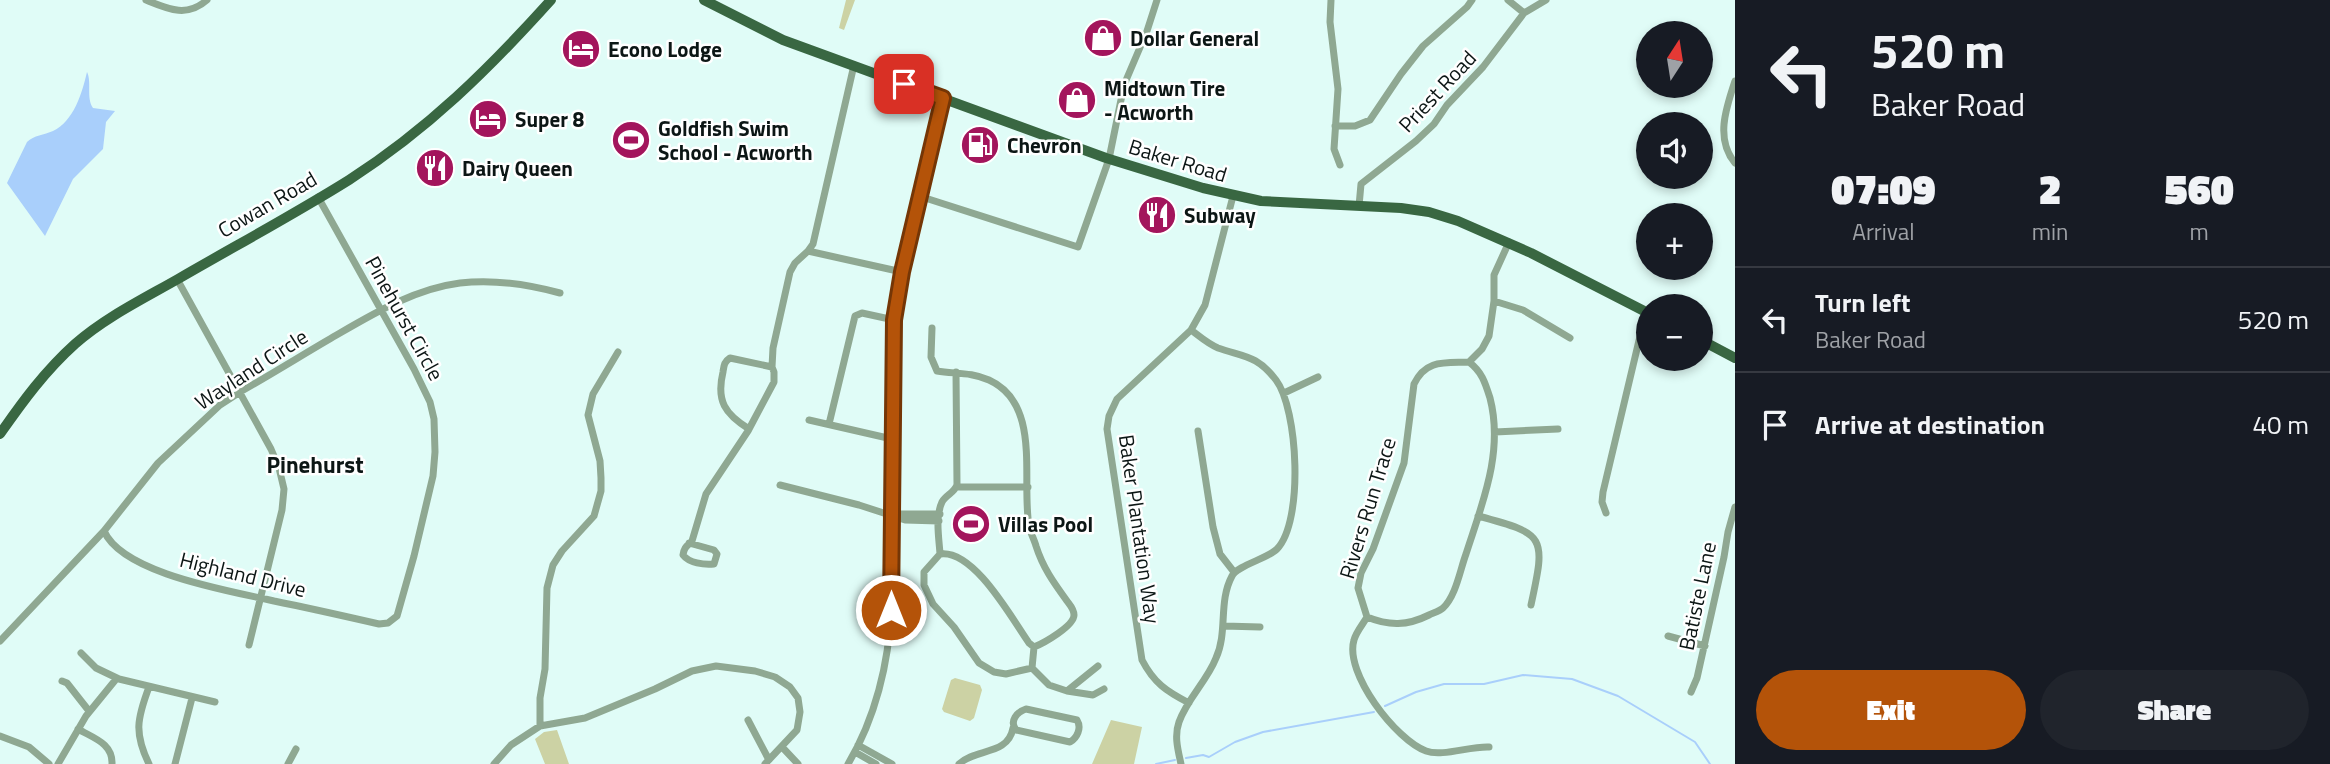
<!DOCTYPE html>
<html lang="en">
<head>
<meta charset="utf-8">
<style>
	:root { --surface:#171b24; --page:#20242c; --text:#f1f3f6; --muted:#9ea1a6; --line:#363941; --accent:#b45309 }
	body { margin:0; font-family:"Titillium Web",sans-serif; background:var(--page); color:var(--text); height:100vh; display:flex; flex-direction:column; font-size:26px; white-space:nowrap }
	* { box-sizing:border-box; margin:0 }
	p { font-size:23px; color:var(--muted) }
	.icon { flex:none; width:38px; height:38px; fill:none; stroke:currentColor; stroke-width:2; stroke-linecap:round; stroke-linejoin:round }
	.map { position:relative; flex:1; overflow:hidden }
	.drawer { display:flex; flex-direction:column; background:var(--surface); width:595px }
	.drawer>* { flex:none }
	.banner { background:#171b24; color:var(--text); overflow:hidden }
	.needle { width:46px; rotate:12deg }
	.buttons { position:absolute; left:1636px; top:21px; display:grid; gap:14px }
	.buttons a { display:grid; place-items:center; width:77px; height:77px; border-radius:50%; background:var(--surface); box-shadow:0 4px 10px #0003; font-size:35px }
	.pin { position:absolute; display:grid; place-items:center; width:60px; height:60px; color:#fff; margin:-30px; border-radius:14px; box-shadow:0 4px 10px #0006 }
	.me { position:absolute; width:77px; margin:-38px; rotate:0deg; stroke-linejoin:round; filter:drop-shadow(0 0 5px #0008) }
	.turn { display:flex; align-items:center; gap:24px; height:147px; padding:0 21px; font-size:32px }
	.turn .icon { width:91px; height:91px; stroke-width:2.5 }
	.turn b { display:block; font-size:49px; line-height:60px }
	.eta { display:flex; justify-content:space-evenly; align-items:center; height:119px; text-align:center }
	.eta b { font-size:42px; font-weight:800; line-height:49px }
	.cta { display:flex; gap:14px; margin-top:auto; padding:14px 21px }
	.cta a { flex:1; height:80px; border-radius:42px; background:var(--accent); color:#fff; font-size:28px; font-weight:800; line-height:80px; text-align:center }
	.cta a+a { background:var(--page); color:var(--text) }
	ul { padding:0; list-style:none }
	li { display:flex; align-items:center; gap:21px; height:105px; padding:0 21px; border-top:2px solid var(--line) }
	li div { flex:1 }
	li b { display:block; font-size:26px }
	li em { font-style:normal }
	main { display:flex; flex:1; min-height:0 }
	.map>svg:first-child { display:block }
</style>
</head>
<body>
<main>
<div class="map">
<svg width="1735" height="764" viewBox="0 0 1735 764">
	<rect width="100%" height="100%" fill="#e0fcf7"/>
	<path fill="#ccd2a4" d="M846,0H855L844,30L839,28Z
		M955,678L980,685L982,690L974,718L970,721L944,712L942,709L951,680Z
		M1111,720L1142,727L1134,764H1092Z
		M557,730L569,764H545L535,739L544,732Z"/>
	<path fill="#a9cffb" d="M87,72C92,82 86,98 93,108L115,111L106,122L103,149L73,179L45,236L7,183L27,142C34,135 44,135 53,131C74,121 82,93 87,72Z"/>
	<g fill="none" stroke-linecap="round" stroke-linejoin="round">
		<path stroke="#a9cffb" stroke-width="2" d="M1385,706L1416,692L1444,684H1484L1523,675L1572,679L1618,696L1695,742L1710,764
			M1186,758L1203,755L1209,757L1235,742L1263,732L1374,712
			M1156,764L1175,760"/>
		<path stroke="#8fa892" stroke-width="7" d="M146,0C168,9 187,18 207,0
			M1331,0L1330,22L1338,89L1334,149L1340,165
			M1508,0L1524,13
			M854,65L813,244L808,251L902,272
			M1735,81C1726,108 1715,139 1735,163
			M1335,126H1355L1370,120L1401,74L1423,46L1467,7L1472,0
			M919,196L1078,247L1109,159L1124,85L1147,31L1157,0
			M1359,206L1361,184L1416,141L1434,124L1447,105L1483,67L1524,13L1546,0
			M177,279L271,449L279,468L284,489L282,510L249,645
			M1494,301L1523,310L1570,338
			M932,328L931,357L937,371C955,374 971,372 989,380C1042,404 1021,480 1029,526C1030,532 1034,539 1036,546C1043,568 1054,583 1067,601C1070,605 1074,609 1074,615C1074,626 1044,643 1034,647L1029,643C1012,619 974,549 940,554L924,572V585L933,604L954,627L979,663L994,672L1006,674L1032,668L1034,647
			M1469,362C1482,372 1485,382 1490,398C1504,452 1482,504 1466,554C1460,570 1456,596 1443,608C1440,611 1433,613 1429,615C1407,626 1389,626 1367,617L1358,588L1361,573L1373,549L1404,463L1414,384C1426,359 1445,363 1469,362L1482,349L1489,336L1494,301V275L1509,242
			M1284,393L1318,377
			M809,420L892,439
			M829,424L855,316L862,313L894,320
			M749,429C725,414 716,401 723,372C724,365 724,362 730,358L772,367
			M1198,431L1213,527L1220,554L1234,572
			M1495,432L1558,429
			M780,485L859,505L905,520L939,521
			M957,487H1028
			M1606,513L1602,502L1603,492L1646,311
			M896,514H940
			M1478,516C1546,534 1546,536 1531,605
			M104,531C123,574 231,591 274,601C309,608 344,616 379,624L388,623L397,616L414,556L433,476L435,452L434,419L430,402L414,369L318,197
			M689,543L714,550L717,554L714,564C704,565 689,563 683,555C684,547 687,546 692,541L706,494L748,431L774,382V372L772,367L773,348L790,272L795,263L808,251
			M940,554C939,538 935,517 942,502C946,495 954,493 957,485L956,372
			M1367,617C1363,624 1356,632 1354,640C1344,673 1396,740 1426,751C1442,757 1470,746 1489,747
			M1224,626L1260,627
			M1668,636L1705,646
			M0,641L104,531L158,463L220,405L240,392C270,375 299,357 328,340C368,317 412,289 460,283C494,279 527,284 560,293
			M81,653L96,668L119,679L215,702
			M1032,668L1049,685L1067,691L1098,666
			M62,681L67,683L89,711
			M149,687C137,719 134,733 149,764
			M1067,691L1093,695L1104,689
			M1691,692L1697,678L1724,557L1728,532L1735,507
			M1189,703C1166,691 1154,683 1142,660L1107,429L1109,416L1117,399L1191,330L1205,305L1233,196
			M1026,709L1077,720C1082,728 1077,738 1070,742L1016,730C1009,721 1017,712 1026,709Z
			M748,720L769,760
			M540,726V698L545,669L547,588L553,565L562,551L594,516L601,491V478L600,461L588,415L593,394L618,352
			M78,729C93,738 113,743 112,764
			M0,736L29,747L49,764
			M858,745L892,764
			M782,747L798,764
			M855,752L876,764
			M58,764L86,716L117,678
			M175,764L192,698
			M288,764L296,749
			M494,764L511,745L540,726L585,718L655,689L692,671L716,666L755,671L775,677L790,687L798,698L800,712L797,730L765,764
			M848,764C875,719 889,663 891,610L894,320L902,272L943,98
			M959,764C975,748 1008,756 1013,728
			M1181,764C1178,750 1174,736 1179,722C1187,699 1207,681 1216,658C1228,632 1218,602 1232,576C1238,565 1267,559 1277,549C1304,521 1298,409 1276,380C1257,355 1244,357 1218,348C1208,344 1199,336 1191,330"/>
		<path stroke="#396742" stroke-width="10" d="M704,0L783,40L1106,158L1203,188L1261,201L1401,208L1429,212L1458,221L1531,253L1648,313
			M1701,340L1735,358
			M0,434C23,401 45,371 75,344C106,317 143,299 178,279C235,246 293,215 349,180C428,129 488,70 551,0"/>
	</g>
	<g fill="none" stroke-linecap="round" stroke-linejoin="round">
		<g stroke="#753606" stroke-width="18">
			<path id="route" d="M891,610L894,320L902,272L943,98L904,84"/>
		</g>
		<use href="#route" stroke="#b45309" stroke-width="12"/>
	</g>
	<defs>
		<g id="shop-disc" transform="scale(2.0125)"><circle r="9.5" fill="#a3155c" stroke="#fff"/><path d="M-5-2.5h2.3a2.7 3.5 0 0 1 5.4 0H5L5.5 6h-11ZM-1.5-2.5h3a1.5 2.3 0 0 0-3 0Z" fill="#fff"/></g>
		<g id="hotel-disc" transform="scale(2.0125)"><circle r="9.5" fill="#a3155c" stroke="#fff"/><path d="M-6-4.5h1.5V1H6V5H4.5V3h-9V5H-6ZM-4 0a1.8 1.8 0 1 1 3.6 0ZM.5 0V-2.5h3Q6-2.5 6 0Z" fill="#fff"/></g>
		<g id="stadium-disc" transform="scale(2.0125)"><circle r="9.5" fill="#a3155c" stroke="#fff"/><path d="M0-5a6.5 5 0 1 0 0 10a6.5 5 0 1 0 0-10ZM-3.5-1.8h7v3.6h-7Z" fill="#fff"/></g>
		<g id="fuel-disc" transform="scale(2.0125)"><circle r="9.5" fill="#a3155c" stroke="#fff"/><path d="M-5.5-6h7V0h2V4h1.3V-2.5L3-4.5l.8-.8L6-3V5H2.5V1h-1V6h-7ZM-4.2-4.7v3.2H.2V-4.7Z" fill="#fff"/></g>
		<g id="restaurant-disc" transform="scale(2.0125)"><circle r="9.5" fill="#a3155c" stroke="#fff"/><path d="M-5-6h1v4h1v-4h1v4h1v-4h1v5L-1.5 .5V6h-2V.5L-5-1ZM5-6V6H3V1.5H1.5Q1.5-4 5-6Z" fill="#fff"/></g>
	</defs>
	<g fill-rule="evenodd">
		<use href="#shop-disc" x="1103" y="38"/>
		<use href="#hotel-disc" x="581" y="49"/>
		<use href="#shop-disc" x="1077" y="100"/>
		<use href="#hotel-disc" x="488" y="119"/>
		<use href="#stadium-disc" x="631" y="140"/>
		<use href="#fuel-disc" x="980" y="145"/>
		<use href="#restaurant-disc" x="435" y="168"/>
		<use href="#restaurant-disc" x="1157" y="215"/>
		<use href="#stadium-disc" x="971" y="524"/>
	</g>
	<g text-anchor="middle" dominant-baseline="central" stroke-width="5" stroke-linejoin="round" paint-order="stroke">
		<g font-size="21" font-weight="bold" fill="#0c1615" stroke="#fff" text-anchor="start">
			<text x="1130" y="38">Dollar General</text>
			<text x="608" y="49">Econo Lodge</text>
			<text x="1104" y="88">Midtown Tire<tspan x="1104" dy="24">- Acworth</tspan></text>
			<text x="515" y="119">Super 8</text>
			<text x="658" y="128">Goldfish Swim<tspan x="658" dy="24">School - Acworth</tspan></text>
			<text x="1007" y="145">Chevron</text>
			<text x="462" y="168">Dairy Queen</text>
			<text x="1184" y="215">Subway</text>
			<text x="998" y="524">Villas Pool</text>
		</g>
		<g font-size="21" fill="#0c1615" stroke="#fff">
			<text transform="translate(1437 91) rotate(-47)">Priest Road</text>
			<text transform="translate(1178 160) rotate(17)">Baker Road</text>
			<text transform="translate(267 204) rotate(-30)">Cowan Road</text>
			<text transform="translate(405 318) rotate(61)">Pinehurst Circle</text>
			<text transform="translate(251 369) rotate(-33)">Wayland Circle</text>
			<text transform="translate(1367 508) rotate(-73)">Rivers Run Trace</text>
			<text transform="translate(1140 529) rotate(82)">Baker Plantation Way</text>
			<text transform="translate(243 574) rotate(14)">Highland Drive</text>
			<text transform="translate(1697 596) rotate(-78)">Batiste Lane</text>
		</g>
		<g font-size="23" font-weight="bold" fill="#0c1615" stroke="#fff">
			<text x="315" y="464">Pinehurst</text>
		</g>
	</g>
</svg>
<div class="buttons">
<a><svg class="needle" viewBox="-14 -14 28 28"><path d="M0-13l5 13h-10z" fill="#e53935"/><path d="M0 13l5-13h-10z" fill="#9ea1a6"/></svg></a>
<a><svg class="icon" aria-label="sound" viewBox="0 0 24 24"><path d="M4 9h4l5-4v14l-5-4H4zM17 9q2 3 0 6"/></svg></a>
<a>+</a>
<a>−</a>
</div>
<div class="pin" style="left:904px;top:84px;background:#d93025"><svg class="icon" aria-label="arrive" viewBox="0 0 24 24"><path d="M6 21V4h12l-3 4 3 4H6"/></svg></div>
<svg class="me" style="left:891px;top:610px" viewBox="-20 -20 40 40"><circle r="17" fill="#b45309" stroke="#fff" stroke-width="3"/><path d="M0-11L8 9 0 5-8 9z" fill="#fff"/></svg>
</div>
<section class="drawer">
<div class="banner">
<div class="turn"><svg class="icon" aria-label="left" viewBox="0 0 24 24"><path d="M17 20v-9H6M10 6l-5 5 5 5"/></svg><div><b>520 m</b>Baker Road</div></div>
</div>
<div class="eta">
<div><b>07:09</b><p>Arrival</p></div>
<div><b>2</b><p>min</p></div>
<div><b>560</b><p>m</p></div>
</div>
<ul>
<li><svg class="icon" aria-label="left" viewBox="0 0 24 24"><path d="M17 20v-9H6M10 6l-5 5 5 5"/></svg><div><b>Turn left</b><p>Baker Road</p></div><em>520 m</em></li>
<li><svg class="icon" aria-label="arrive" viewBox="0 0 24 24"><path d="M6 21V4h12l-3 4 3 4H6"/></svg><div><b>Arrive at destination</b></div><em>40 m</em></li>
</ul>
<div class="cta"><a>Exit</a><a>Share</a></div>
</section>
</main>
</body>
</html>
